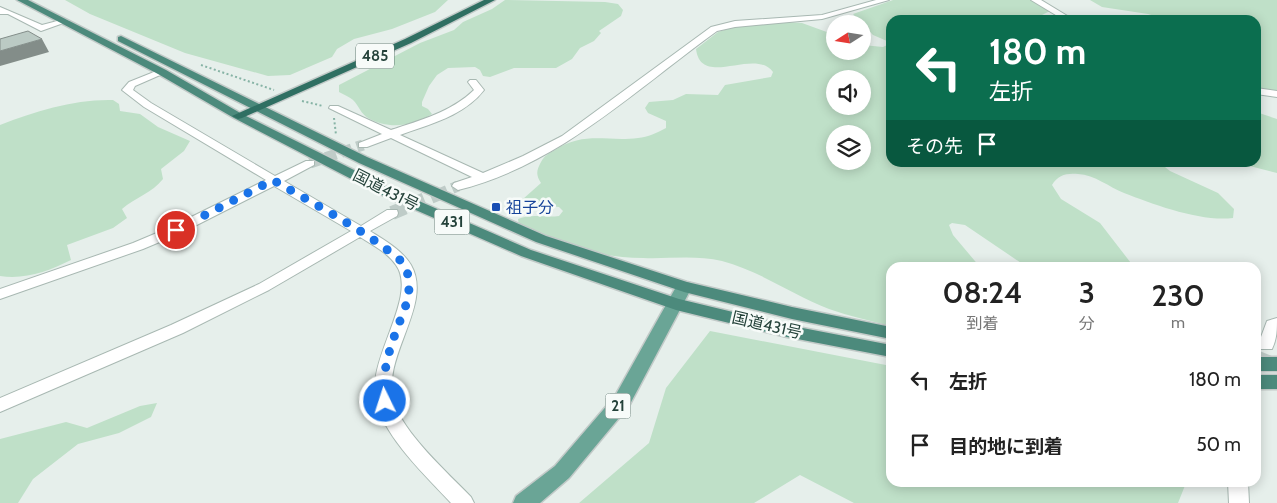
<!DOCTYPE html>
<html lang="ja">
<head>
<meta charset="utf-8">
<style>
	:root { --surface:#fff; --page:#f2f2f2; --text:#222; --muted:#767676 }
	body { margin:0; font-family:Cabin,"Noto Sans JP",sans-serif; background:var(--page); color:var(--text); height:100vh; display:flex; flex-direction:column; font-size:19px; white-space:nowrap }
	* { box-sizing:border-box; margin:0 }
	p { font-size:16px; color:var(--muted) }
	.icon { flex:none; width:28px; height:28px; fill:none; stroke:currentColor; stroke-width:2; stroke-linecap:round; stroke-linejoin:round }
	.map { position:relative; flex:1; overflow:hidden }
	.sheet { position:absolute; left:886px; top:262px; width:375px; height:225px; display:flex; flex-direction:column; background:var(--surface); border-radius:15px; box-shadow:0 2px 12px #0003 }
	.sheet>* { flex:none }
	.top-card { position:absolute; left:886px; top:15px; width:375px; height:152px; border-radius:15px; box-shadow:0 2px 12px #0003; background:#0b6e4f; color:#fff; overflow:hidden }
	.needle { width:32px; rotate:258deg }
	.controls { position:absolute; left:826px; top:15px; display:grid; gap:10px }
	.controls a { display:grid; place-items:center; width:45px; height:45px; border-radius:50%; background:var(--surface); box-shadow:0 2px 12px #0003; font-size:25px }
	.pin { position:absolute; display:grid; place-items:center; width:42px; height:42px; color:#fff; margin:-21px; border:2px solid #fff; border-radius:50%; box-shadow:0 1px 5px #0007 }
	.me { position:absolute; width:55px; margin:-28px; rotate:356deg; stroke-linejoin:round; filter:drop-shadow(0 0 4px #0008) }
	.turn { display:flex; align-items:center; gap:18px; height:105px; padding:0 20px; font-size:22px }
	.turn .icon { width:65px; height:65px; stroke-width:2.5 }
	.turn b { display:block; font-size:35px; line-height:42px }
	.then { display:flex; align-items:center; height:48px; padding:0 20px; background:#0003; gap:10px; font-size:19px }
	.eta { display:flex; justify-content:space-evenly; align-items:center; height:85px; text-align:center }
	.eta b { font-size:30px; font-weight:600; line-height:35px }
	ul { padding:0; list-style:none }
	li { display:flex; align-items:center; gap:15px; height:65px; padding:0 20px }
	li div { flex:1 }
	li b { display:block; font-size:19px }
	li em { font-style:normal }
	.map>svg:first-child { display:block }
</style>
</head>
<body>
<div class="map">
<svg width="1277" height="503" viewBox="0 0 1277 503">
	<rect width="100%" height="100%" fill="#e6efeb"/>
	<path fill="#bfe0c8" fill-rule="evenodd" d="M65,0H448L435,12L392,29L354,39L337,49L332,57L290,75L268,76L185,53L90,14Z
		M505,0L605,2L618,4L623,10L621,16L599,31L601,33L594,41L580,48L572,59L556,68H514L490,77L483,76L480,70L475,67L448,68L437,75L429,86L422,102V106L428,109L432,114C413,126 389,130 368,118C361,114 359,106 353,100C350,97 344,95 339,92V85L420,43L454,30L463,22L492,9Z
		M893,0H1038L1050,11L1042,15L1045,20H891V162L1160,163L1170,171L1218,193L1234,209L1233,218C1201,222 1155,205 1124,193C1109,187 1095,175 1078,174C1066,173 1058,175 1052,185L1061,199L1100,223L1134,267H1027L965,225L952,223L949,225L953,235L980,267L891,268V326C871,321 849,316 829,309C793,295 760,271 722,261C696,255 669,259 643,258C598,258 559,243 519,226L518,219C533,213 544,218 559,216L563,211L559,207L530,204L523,199L541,183C536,175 536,171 541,162C544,156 549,153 555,150C584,131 607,142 638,138C648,137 657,133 666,128V121L648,113L645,108L649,102L673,100L686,94L718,95L725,85L771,77L773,72C755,47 701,89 696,49L718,32L737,26L787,22L802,23L835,35V51H862L863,45L883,47L889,44L887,41L873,35L853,14ZM835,79H862V106H835ZM835,134H862V161H835Z
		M1090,0H1277V97L1256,89V20H1168L1148,14L1102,7Z
		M113,100L119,104L120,111L140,114L158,127L190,141L184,151L161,169L163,179C152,193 136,197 122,209L127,218L113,228L67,245L71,260C49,271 25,280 0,276V125C36,111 74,99 113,100Z
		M1256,112L1277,119V173L1238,163L1256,162Z
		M710,331L891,366V482L1186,483L1178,503H854L800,475L754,503H579L649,443L666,388Z
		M157,403L151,417L119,433L78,444L33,479L18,503H0V439L66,422L87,428L140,406Z"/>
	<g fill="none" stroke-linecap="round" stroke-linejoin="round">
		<path stroke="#bfccc8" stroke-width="11" stroke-dasharray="11 5.5" stroke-linecap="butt" d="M310,163L363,145
			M437,195L458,186"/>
		<path stroke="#bfccc8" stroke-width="14" stroke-dasharray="14 7" stroke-linecap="butt" d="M392,213L440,193"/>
		<path stroke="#bfccc8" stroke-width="18" stroke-dasharray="18 9" stroke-linecap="butt" d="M1256,369L1266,345"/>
		<g stroke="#a8b8b2" stroke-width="2">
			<path id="minor" d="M876,0H889L822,19L735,27L717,31C635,90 559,165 458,190L452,186L454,183L472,177L391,138L367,147H359V143L382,134L329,108L330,106H338L391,130C421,120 451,112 474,90L468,82L470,80H476L484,90C464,116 430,124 400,135L483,173L523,156L562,136L711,27L735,21L822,15Z
				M1031,0H1041L1074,20H1064Z
				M0,7L42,25L65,19L69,21L41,31L8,14H0Z
				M159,70L167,72L135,86L133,90L151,103L275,176L306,161H314V165L284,181L361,226L387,210H397L398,213L397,216L370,231C384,240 402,250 411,265C434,305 380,357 394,402C403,433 448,473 471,497L474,503H451C426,476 386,439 376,402C365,360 419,297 396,265C388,253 373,245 360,237L269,290L183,333L0,412V398L171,325L259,284L351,231L274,186L181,233L143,249L0,299V289L133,243L171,227L266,180L144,107L122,90L129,82Z
				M1256,88L1277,91V97L1256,94Z
				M1277,318C1277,329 1277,339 1272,349H1260L1258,345L1267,321Z
				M1228,482H1248L1249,503H1229Z"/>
		</g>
		<g stroke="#c2cac8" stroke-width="3">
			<path id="primary" d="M684,282L690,283L692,287L629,406L569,478L540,503H513L516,496L555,466L615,396L676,287L678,283Z"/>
		</g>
		<g stroke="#c2cac8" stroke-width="3">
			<path id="trunk" d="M17,0H28L166,70L242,114L396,191L531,250L679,299L787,325L891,345V357L787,337L676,310L521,256L386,197L234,118L158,74Z
				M121,36L367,157L546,236L687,282L792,307L891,327V339L792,319L684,292L536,242L359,163L118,41V37Z
				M1256,357H1277V371H1256Z
				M1256,375H1277V389H1256Z"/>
		</g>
		<g stroke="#c2cac8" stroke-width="3">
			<path id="motorway" d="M484,0H495L411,43L242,118L238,119L232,116L405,39Z"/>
		</g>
		<path stroke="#86b3a5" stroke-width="2" stroke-dasharray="2 2.5" stroke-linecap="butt" d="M201,65L274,90
			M302,101L323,106
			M334,118L336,135"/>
		<use href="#minor" fill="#fff" fill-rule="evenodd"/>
		<use href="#primary" fill="#6aa596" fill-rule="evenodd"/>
		<use href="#trunk" fill="#4c8a7c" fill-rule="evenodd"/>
		<use href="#motorway" fill="#2f6f62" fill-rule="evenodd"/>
	</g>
	<path fill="#838d89" d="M42,39L49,52L0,66V51Z"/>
	<path fill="#bbcac4" stroke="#838d89" d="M28,31L42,39L0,51V39Z"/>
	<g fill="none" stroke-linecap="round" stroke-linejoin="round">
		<path stroke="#1a73e8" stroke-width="9" stroke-dasharray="0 16.2" d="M176,230L273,180C309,201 347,221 381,245C388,251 399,257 404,265C410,274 410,292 407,302C395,336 380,365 385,401"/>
	</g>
	<rect fill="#1a4fb4" stroke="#f7fbf9" stroke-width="2" x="491" y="202" width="10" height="10" rx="2.5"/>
	<g text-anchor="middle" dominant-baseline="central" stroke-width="5" stroke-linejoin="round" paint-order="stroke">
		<g fill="#f7fbf9" stroke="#637a73" stroke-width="1">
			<rect x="356" y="43.5" width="38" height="25" rx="4"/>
			<rect x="434.5" y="209.5" width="35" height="25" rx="4"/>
			<rect x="605.5" y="393.5" width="25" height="25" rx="4"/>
		</g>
		<g font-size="15" font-weight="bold" fill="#24423a">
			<text x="375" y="56">485</text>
			<text x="452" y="222">431</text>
			<text x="618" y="406">21</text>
		</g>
		<g font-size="16" fill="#24423a" stroke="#f7fbf9">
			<text transform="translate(386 190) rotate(27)">国道431号</text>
			<text transform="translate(767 325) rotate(13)">国道431号</text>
		</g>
		<g font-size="16" fill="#164399" stroke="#f7fbf9" text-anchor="start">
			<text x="506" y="207">祖子分</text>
		</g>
	</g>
</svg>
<div class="controls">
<a><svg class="needle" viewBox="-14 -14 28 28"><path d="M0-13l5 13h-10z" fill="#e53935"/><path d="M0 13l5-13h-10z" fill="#767676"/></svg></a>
<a><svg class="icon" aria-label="sound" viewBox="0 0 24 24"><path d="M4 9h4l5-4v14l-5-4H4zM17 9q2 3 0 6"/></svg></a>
<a><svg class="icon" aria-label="layers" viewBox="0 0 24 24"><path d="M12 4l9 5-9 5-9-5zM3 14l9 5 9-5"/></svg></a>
</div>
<div class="pin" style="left:176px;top:230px;background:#d93025"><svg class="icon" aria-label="arrive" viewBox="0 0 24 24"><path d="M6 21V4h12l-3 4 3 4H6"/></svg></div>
<svg class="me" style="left:385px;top:401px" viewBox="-20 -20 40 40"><circle r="17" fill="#1a73e8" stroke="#fff" stroke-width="3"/><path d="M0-11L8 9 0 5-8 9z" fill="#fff"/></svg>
<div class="top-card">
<div class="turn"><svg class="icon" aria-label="left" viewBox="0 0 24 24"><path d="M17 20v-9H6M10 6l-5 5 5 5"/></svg><div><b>180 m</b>左折</div></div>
<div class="then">その先<svg class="icon" aria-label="arrive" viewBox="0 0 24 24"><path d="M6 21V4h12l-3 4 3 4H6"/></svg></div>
</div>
<section class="sheet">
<div class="eta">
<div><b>08:24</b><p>到着</p></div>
<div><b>3</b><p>分</p></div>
<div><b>230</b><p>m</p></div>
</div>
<ul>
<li><svg class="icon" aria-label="left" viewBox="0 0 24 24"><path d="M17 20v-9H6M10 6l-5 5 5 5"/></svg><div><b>左折</b></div><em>180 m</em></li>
<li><svg class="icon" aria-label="arrive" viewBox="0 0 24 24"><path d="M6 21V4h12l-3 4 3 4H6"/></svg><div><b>目的地に到着</b></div><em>50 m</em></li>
</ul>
</section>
</div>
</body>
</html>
